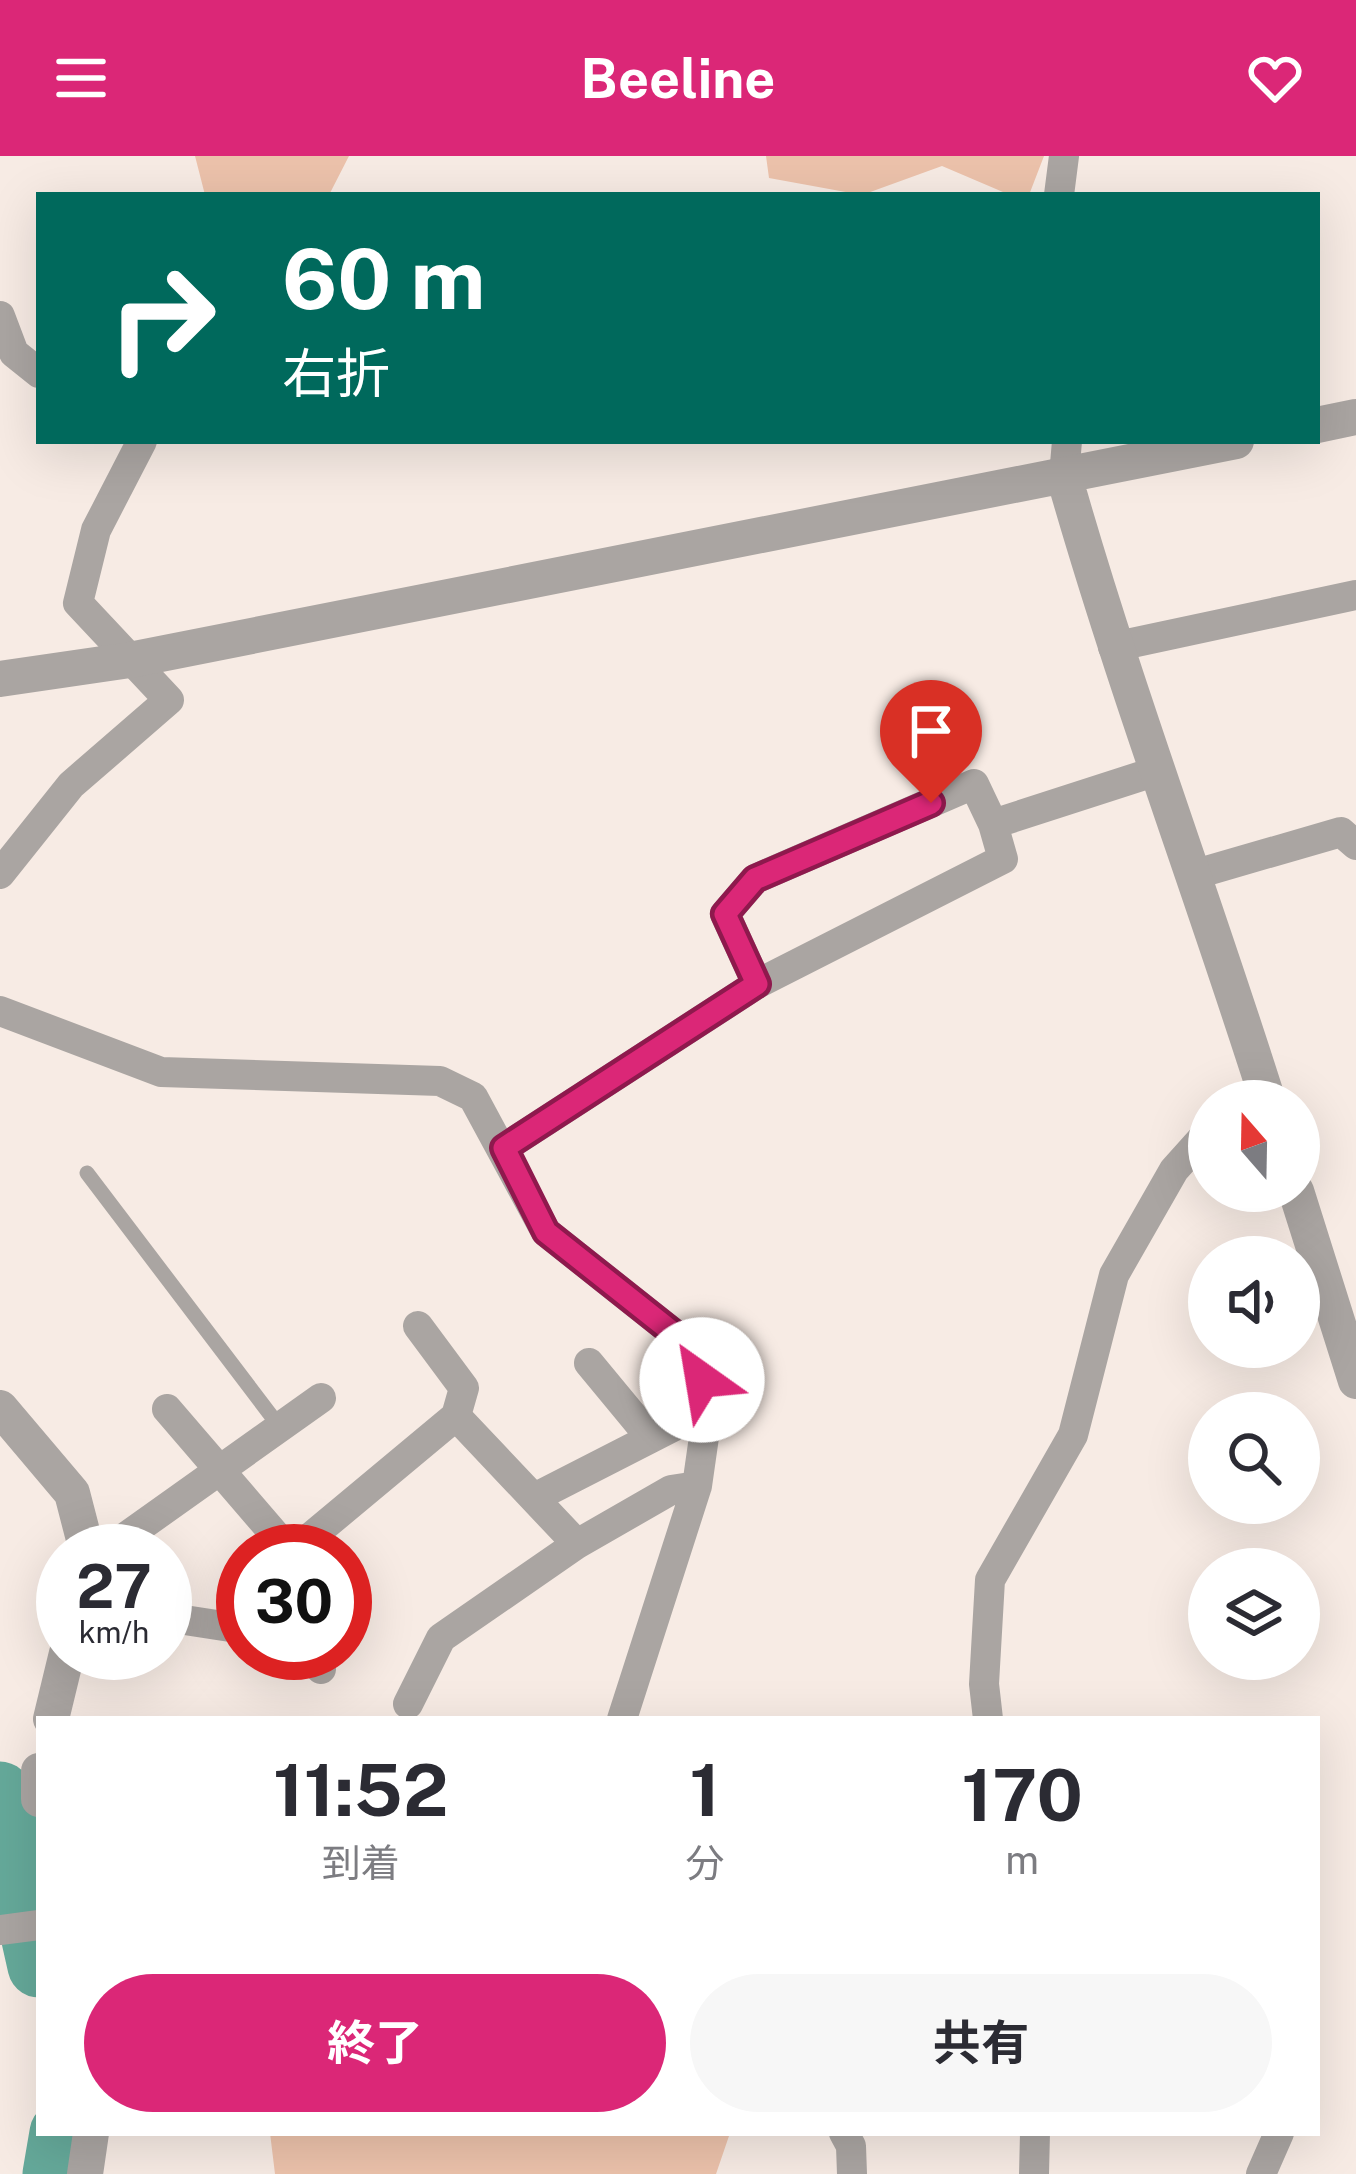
<!DOCTYPE html>
<html lang="ja">
<head>
<meta charset="utf-8">
<style>
	:root { --surface:#fff; --page:#f7f7f7; --text:#2b2b33; --muted:#7c7c81; --accent:#db2777 }
	body { margin:0; font-family:"Public Sans","Noto Sans JP",sans-serif; background:var(--page); color:var(--text); height:100vh; display:flex; flex-direction:column; font-size:45px; white-space:nowrap }
	* { box-sizing:border-box; margin:0 }
	p { font-size:39px; color:var(--muted) }
	.icon { flex:none; width:66px; height:66px; fill:none; stroke:currentColor; stroke-width:2; stroke-linecap:round; stroke-linejoin:round }
	.map { position:relative; flex:1; overflow:hidden }
	.sheet { position:absolute; left:36px; top:1560px; width:1284px; height:420px; display:flex; flex-direction:column; background:var(--surface); border-radius:0px; box-shadow:0 12px 48px #0002 }
	.sheet>* { flex:none }
	.top-card { position:absolute; left:36px; top:36px; width:1284px; height:252px; border-radius:0px; box-shadow:0 12px 48px #0002; background:#00695c; color:#fff; overflow:hidden }
	.needle { width:78px; rotate:340deg }
	.tools { position:absolute; left:1188px; top:924px; display:grid; gap:24px }
	.tools a { display:grid; place-items:center; width:132px; height:132px; border-radius:50%; background:var(--surface); box-shadow:0 12px 48px #0002; font-size:60px }
	.speed { position:absolute; left:36px; top:1368px; display:flex; gap:24px; font-size:60px; font-weight:700; text-align:center }
	.speed>* { display:grid; place-content:center; width:156px; height:156px; border-radius:50%; background:var(--surface); box-shadow:0 12px 48px #0002; line-height:1 }
	.speed small { font-size:30px; font-weight:400 }
	.speed .limit { border:18px solid #d22; background:#fff; color:#111 }
	.pin { position:absolute; display:grid; place-items:center; width:102px; height:102px; color:#fff; margin:-123px -51px; border-radius:50% 50% 50% 0; rotate:-45deg; box-shadow:0 0 12px #0007 }
	.pin .icon { rotate:45deg }
	.me { position:absolute; width:132px; margin:-66px; rotate:328deg; stroke-linejoin:round; filter:drop-shadow(0 0 9px #0008) }
	.turn { display:flex; align-items:center; gap:42px; height:252px; padding:0 48px; font-size:54px }
	.turn .icon { width:156px; height:156px; stroke-width:2.5 }
	.turn b { display:block; font-size:84px; line-height:102px }
	.eta { display:flex; justify-content:space-evenly; align-items:center; height:204px; text-align:center }
	.eta b { font-size:72px; font-weight:700; line-height:84px }
	.action { display:flex; gap:24px; margin-top:auto; padding:24px 48px }
	.action a { flex:1; height:138px; border-radius:72px; background:var(--accent); color:#fff; font-size:48px; font-weight:700; line-height:138px; text-align:center }
	.action a+a { background:var(--page); color:var(--text) }
	header { display:flex; justify-content:space-between; align-items:center; height:156px; padding:0 48px; background:var(--accent); color:#fff; font-size:54px; font-weight:700 }
	.map>svg:first-child { display:block }
</style>
</head>
<body>
<header><svg class="icon" aria-label="menu" viewBox="0 0 24 24"><path d="M4 6h16M4 12h16M4 18h16"/></svg>Beeline<svg class="icon" aria-label="heart" viewBox="0 0 24 24"><path d="M12 20l-8-8c-3-5 5-10 8-4 3-6 11-1 8 4z"/></svg></header>
<div class="map">
<svg width="1356" height="2018" viewBox="0 0 1356 2018">
	<rect width="100%" height="100%" fill="#f7ebe4"/>
	<path fill="#ecc2ab" d="M195,0H349L329,39H205Z
		M766,0H1044L1029,39H1010L942,10L862,39L769,22Z
		M270,1977H730L716,2018H275Z"/>
	<g fill="none" stroke-linecap="round" stroke-linejoin="round">
		<path stroke="#65a99a" stroke-width="63" d="M0,1637L39,1810
			M54,2018L61,1977"/>
		<path stroke="#aaa5a2" stroke-width="15" d="M87,1017L279,1270"/>
		<path stroke="#aaa5a2" stroke-width="30" d="M1059,39L1064,0
			M0,160L14,197L39,217
			M1064,320L1067,285
			M1113,491L1356,439
			M0,718L71,629L169,544L78,447L96,374L142,285
			M1196,718L1341,676L1356,689
			M757,828L725,758L755,723L974,628L993,668
			M0,855L161,916L440,925L473,941L546,1076L696,1195L708,1253L697,1330L622,1563
			M504,992L757,828L1003,703L993,668L1157,615
			M589,1207L651,1282
			M167,1253L289,1395
			M456,1260L577,1388
			M534,1342L708,1253
			M106,1395L321,1242
			M294,1395L456,1260L464,1232L418,1170
			M165,1461L243,1473
			M307,1497L321,1513
			M408,1548L441,1482L577,1388L671,1334L697,1330
			M988,1563L984,1528L990,1424L1073,1279L1114,1119L1174,1014L1209,975
			M0,1774L39,1769
			M844,1977L851,1990L852,2018
			M1034,2018L1035,1977
			M1261,2018L1279,1977"/>
		<path stroke="#aaa5a2" stroke-width="36" d="M1317,269L1356,261
			M1064,320C1124,531 1202,736 1268,945
			M0,523L130,504L1236,285
			M1296,1035L1356,1225
			M0,1252L72,1337L87,1395
			M51,1563L67,1497
			M39,1615V1643
			M85,2018L91,1977"/>
	</g>
	<g fill="none" stroke-linecap="round" stroke-linejoin="round">
		<g stroke="#8e194d" stroke-width="30">
			<path id="route" d="M702,1224L696,1195L546,1076L504,992L757,828L725,758L755,723L931,647"/>
		</g>
		<use href="#route" stroke="#db2777" stroke-width="21"/>
	</g>
</svg>
<div class="tools">
<a><svg class="needle" viewBox="-14 -14 28 28"><path d="M0-13l5 13h-10z" fill="#e53935"/><path d="M0 13l5-13h-10z" fill="#7c7c81"/></svg></a>
<a><svg class="icon" aria-label="sound" viewBox="0 0 24 24"><path d="M4 9h4l5-4v14l-5-4H4zM17 9q2 3 0 6"/></svg></a>
<a><svg class="icon" aria-label="search" viewBox="0 0 24 24"><circle cx="10" cy="10" r="6"/><path d="M15 15l6 6"/></svg></a>
<a><svg class="icon" aria-label="layers" viewBox="0 0 24 24"><path d="M12 4l9 5-9 5-9-5zM3 14l9 5 9-5"/></svg></a>
</div>
<div class="speed"><div>27<small>km/h</small></div><div class="limit">30</div></div>
<div class="pin" style="left:931px;top:647px;background:#d93025"><svg class="icon" aria-label="arrive" viewBox="0 0 24 24"><path d="M6 21V4h12l-3 4 3 4H6"/></svg></div>
<svg class="me" style="left:702px;top:1224px" viewBox="-20 -20 40 40"><circle r="19" fill="#fff"/><path d="M0-13L10 11 0 6-10 11z" fill="#db2777"/></svg>
<div class="top-card">
<div class="turn"><svg class="icon" aria-label="right" viewBox="0 0 24 24"><path d="M7 20v-9h11M14 6l5 5-5 5"/></svg><div><b>60 m</b>右折</div></div>
</div>
<section class="sheet">
<div class="eta">
<div><b>11:52</b><p>到着</p></div>
<div><b>1</b><p>分</p></div>
<div><b>170</b><p>m</p></div>
</div>
<div class="action"><a>終了</a><a>共有</a></div>
</section>
</div>
</body>
</html>
